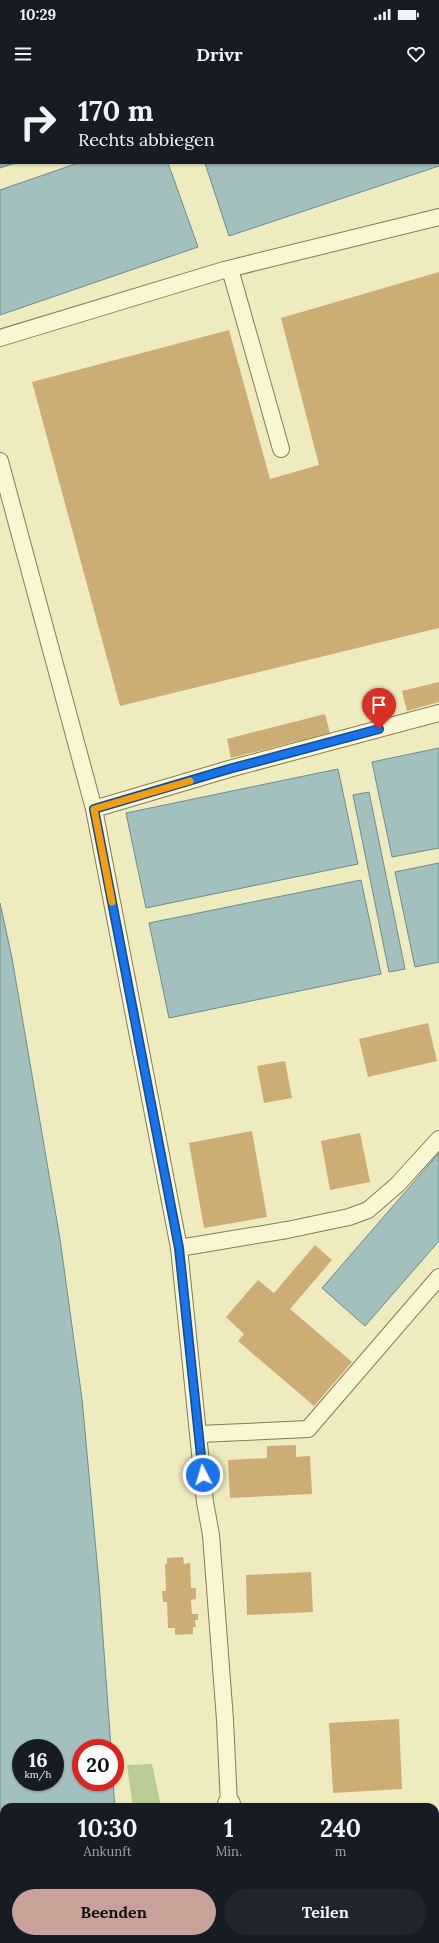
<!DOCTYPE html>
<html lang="de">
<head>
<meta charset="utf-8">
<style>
	:root { --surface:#171b24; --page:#20242c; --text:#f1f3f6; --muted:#9ea1a6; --accent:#c8a299 }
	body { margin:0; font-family:Lora,serif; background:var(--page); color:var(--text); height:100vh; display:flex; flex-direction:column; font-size:15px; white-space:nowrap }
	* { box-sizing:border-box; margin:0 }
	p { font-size:13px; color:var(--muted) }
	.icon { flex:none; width:22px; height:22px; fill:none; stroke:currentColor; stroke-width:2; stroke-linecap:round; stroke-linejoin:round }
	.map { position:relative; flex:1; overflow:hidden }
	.side { position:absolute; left:0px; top:1723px; width:439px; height:140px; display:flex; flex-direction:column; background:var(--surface); border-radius:12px 12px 0 0; box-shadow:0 1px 3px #0004 }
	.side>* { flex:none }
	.hud { position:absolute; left:0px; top:0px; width:439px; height:84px; box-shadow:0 1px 3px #0004; background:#171b24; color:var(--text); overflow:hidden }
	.speed { position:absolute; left:12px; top:1659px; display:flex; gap:8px; font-size:20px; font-weight:700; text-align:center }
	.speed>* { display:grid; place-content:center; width:52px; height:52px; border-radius:50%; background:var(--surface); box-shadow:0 1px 3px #0004; line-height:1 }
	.speed small { font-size:10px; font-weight:400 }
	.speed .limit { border:6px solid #d22; background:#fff; color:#111 }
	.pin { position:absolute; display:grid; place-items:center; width:34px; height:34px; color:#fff; margin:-41px -17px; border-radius:50% 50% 50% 0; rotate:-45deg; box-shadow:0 0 4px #0007 }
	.pin .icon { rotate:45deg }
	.me { position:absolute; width:44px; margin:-22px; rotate:355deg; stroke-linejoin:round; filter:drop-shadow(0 0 3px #0008) }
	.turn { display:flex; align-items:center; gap:14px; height:84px; padding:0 12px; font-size:18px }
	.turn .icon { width:52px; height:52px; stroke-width:2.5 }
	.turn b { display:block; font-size:28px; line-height:34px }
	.eta { display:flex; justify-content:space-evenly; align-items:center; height:68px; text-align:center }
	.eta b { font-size:24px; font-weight:800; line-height:28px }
	.primary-button { display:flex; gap:8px; margin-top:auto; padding:8px 12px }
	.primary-button a { flex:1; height:46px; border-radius:24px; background:var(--accent); color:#111; font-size:16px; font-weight:800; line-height:46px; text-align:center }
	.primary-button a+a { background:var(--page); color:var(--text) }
	.status { display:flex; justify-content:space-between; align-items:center; height:28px; padding:0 20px; background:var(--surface); direction:ltr }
	.status svg { height:11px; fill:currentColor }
	header { display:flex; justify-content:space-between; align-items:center; height:52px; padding:0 12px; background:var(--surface); font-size:18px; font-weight:800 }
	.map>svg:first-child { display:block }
</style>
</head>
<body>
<div class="status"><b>10:29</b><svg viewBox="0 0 49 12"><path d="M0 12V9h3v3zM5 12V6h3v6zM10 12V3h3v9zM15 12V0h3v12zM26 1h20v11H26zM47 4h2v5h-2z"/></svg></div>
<header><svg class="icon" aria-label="menu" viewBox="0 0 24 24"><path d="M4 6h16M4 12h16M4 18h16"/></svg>Drivr<svg class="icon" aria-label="heart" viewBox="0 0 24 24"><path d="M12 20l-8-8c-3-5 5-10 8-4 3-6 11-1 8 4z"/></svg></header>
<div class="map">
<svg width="439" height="1863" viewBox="0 0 439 1863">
	<rect width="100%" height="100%" fill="#eeebbf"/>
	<path fill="#b8cc93" d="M152,1684L161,1727H133L127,1685Z
		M148,1859H198V1863H148Z"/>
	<path fill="#a2c0be" stroke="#698d8d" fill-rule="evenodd" d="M0,0H141L142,1H1V83H15L0,88Z
		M178,0H257L254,1Z
		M323,0H413V1H320Z
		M438,74L439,86L229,156L205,83H438Z
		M78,83H168L198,167L0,235V110Z
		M439,668V768L392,777L372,682Z
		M338,689L358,784L146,828L126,733Z
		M369,712L405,889L389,892L353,715Z
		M439,783V882L415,887L395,792Z
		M361,800L381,894L169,938L149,843Z
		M0,823L12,878L60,1159L82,1319L99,1503L111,1668H81V1702H113L115,1727H4V1859H117V1863H0ZM21,1668H55V1702H21Z
		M439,1073V1161L365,1246L322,1208Z"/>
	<path fill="#ccae74" d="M439,192V548L120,626L32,302L229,250L270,399L319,385L281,238Z
		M439,602V622L407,631L402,611Z
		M325,634L330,653L231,678L227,659Z
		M428,943L437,981L368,997L359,959Z
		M285,981L292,1018L264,1023L257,986Z
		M252,1051L267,1137L204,1148L189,1063Z
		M360,1053L370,1102L330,1110L321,1061Z
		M315,1165L332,1180L290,1229L352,1282L314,1326L238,1261L244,1254L226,1237L258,1200L274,1213Z
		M296,1365V1377L310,1376L312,1414L230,1418L228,1380L267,1378V1366Z
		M183,1477L184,1484L190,1483L191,1508H196V1519L191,1520L192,1534H198V1540H195L196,1547H193V1554L175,1555V1548H168L167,1522H163L162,1511H166L165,1484H167V1478Z
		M311,1492L313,1532L247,1535L246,1495Z
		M399,1639L402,1709L333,1713L329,1643Z"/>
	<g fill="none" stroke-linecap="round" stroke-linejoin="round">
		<g stroke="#867b57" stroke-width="18">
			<path id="service" d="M230,189L281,369
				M0,258L224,190L439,137
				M0,381L94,729L179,1168L205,1422L211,1455L225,1640L229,1724
				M94,729L229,689L439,633
				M179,1168L287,1150L349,1137L368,1130L397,1105L439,1059
				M199,1354L308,1349L439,1197
				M435,1754L439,1750"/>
		</g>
		<g stroke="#867b57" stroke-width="24">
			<path id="minor" d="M229,1724V1727
				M229,1859V1863"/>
		</g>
		<use href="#service" stroke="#f9f6d2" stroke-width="16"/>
		<use href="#minor" stroke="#f9f6d2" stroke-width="22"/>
	</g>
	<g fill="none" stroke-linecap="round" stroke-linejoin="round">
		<g stroke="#114b97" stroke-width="10">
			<path id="route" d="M203,1395L179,1168L94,729L229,689L379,649"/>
		</g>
		<use href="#route" stroke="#1a73e8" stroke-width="7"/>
		<path stroke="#f59e0b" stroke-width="7" d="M112,822L94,729L190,701"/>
	</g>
</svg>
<div class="speed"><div>16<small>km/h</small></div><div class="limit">20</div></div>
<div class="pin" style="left:379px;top:649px;background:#d93025"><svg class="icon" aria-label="arrive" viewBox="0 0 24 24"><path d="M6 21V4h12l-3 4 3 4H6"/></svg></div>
<svg class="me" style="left:203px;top:1395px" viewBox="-20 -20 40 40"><circle r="17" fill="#1a73e8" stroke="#fff" stroke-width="3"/><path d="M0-11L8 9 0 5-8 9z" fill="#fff"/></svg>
<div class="hud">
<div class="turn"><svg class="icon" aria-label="right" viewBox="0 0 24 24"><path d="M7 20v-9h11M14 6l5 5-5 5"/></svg><div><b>170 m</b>Rechts abbiegen</div></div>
</div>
<section class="side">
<div class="eta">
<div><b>10:30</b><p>Ankunft</p></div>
<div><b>1</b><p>Min.</p></div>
<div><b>240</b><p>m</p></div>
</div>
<div class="primary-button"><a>Beenden</a><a>Teilen</a></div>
</section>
</div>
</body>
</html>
